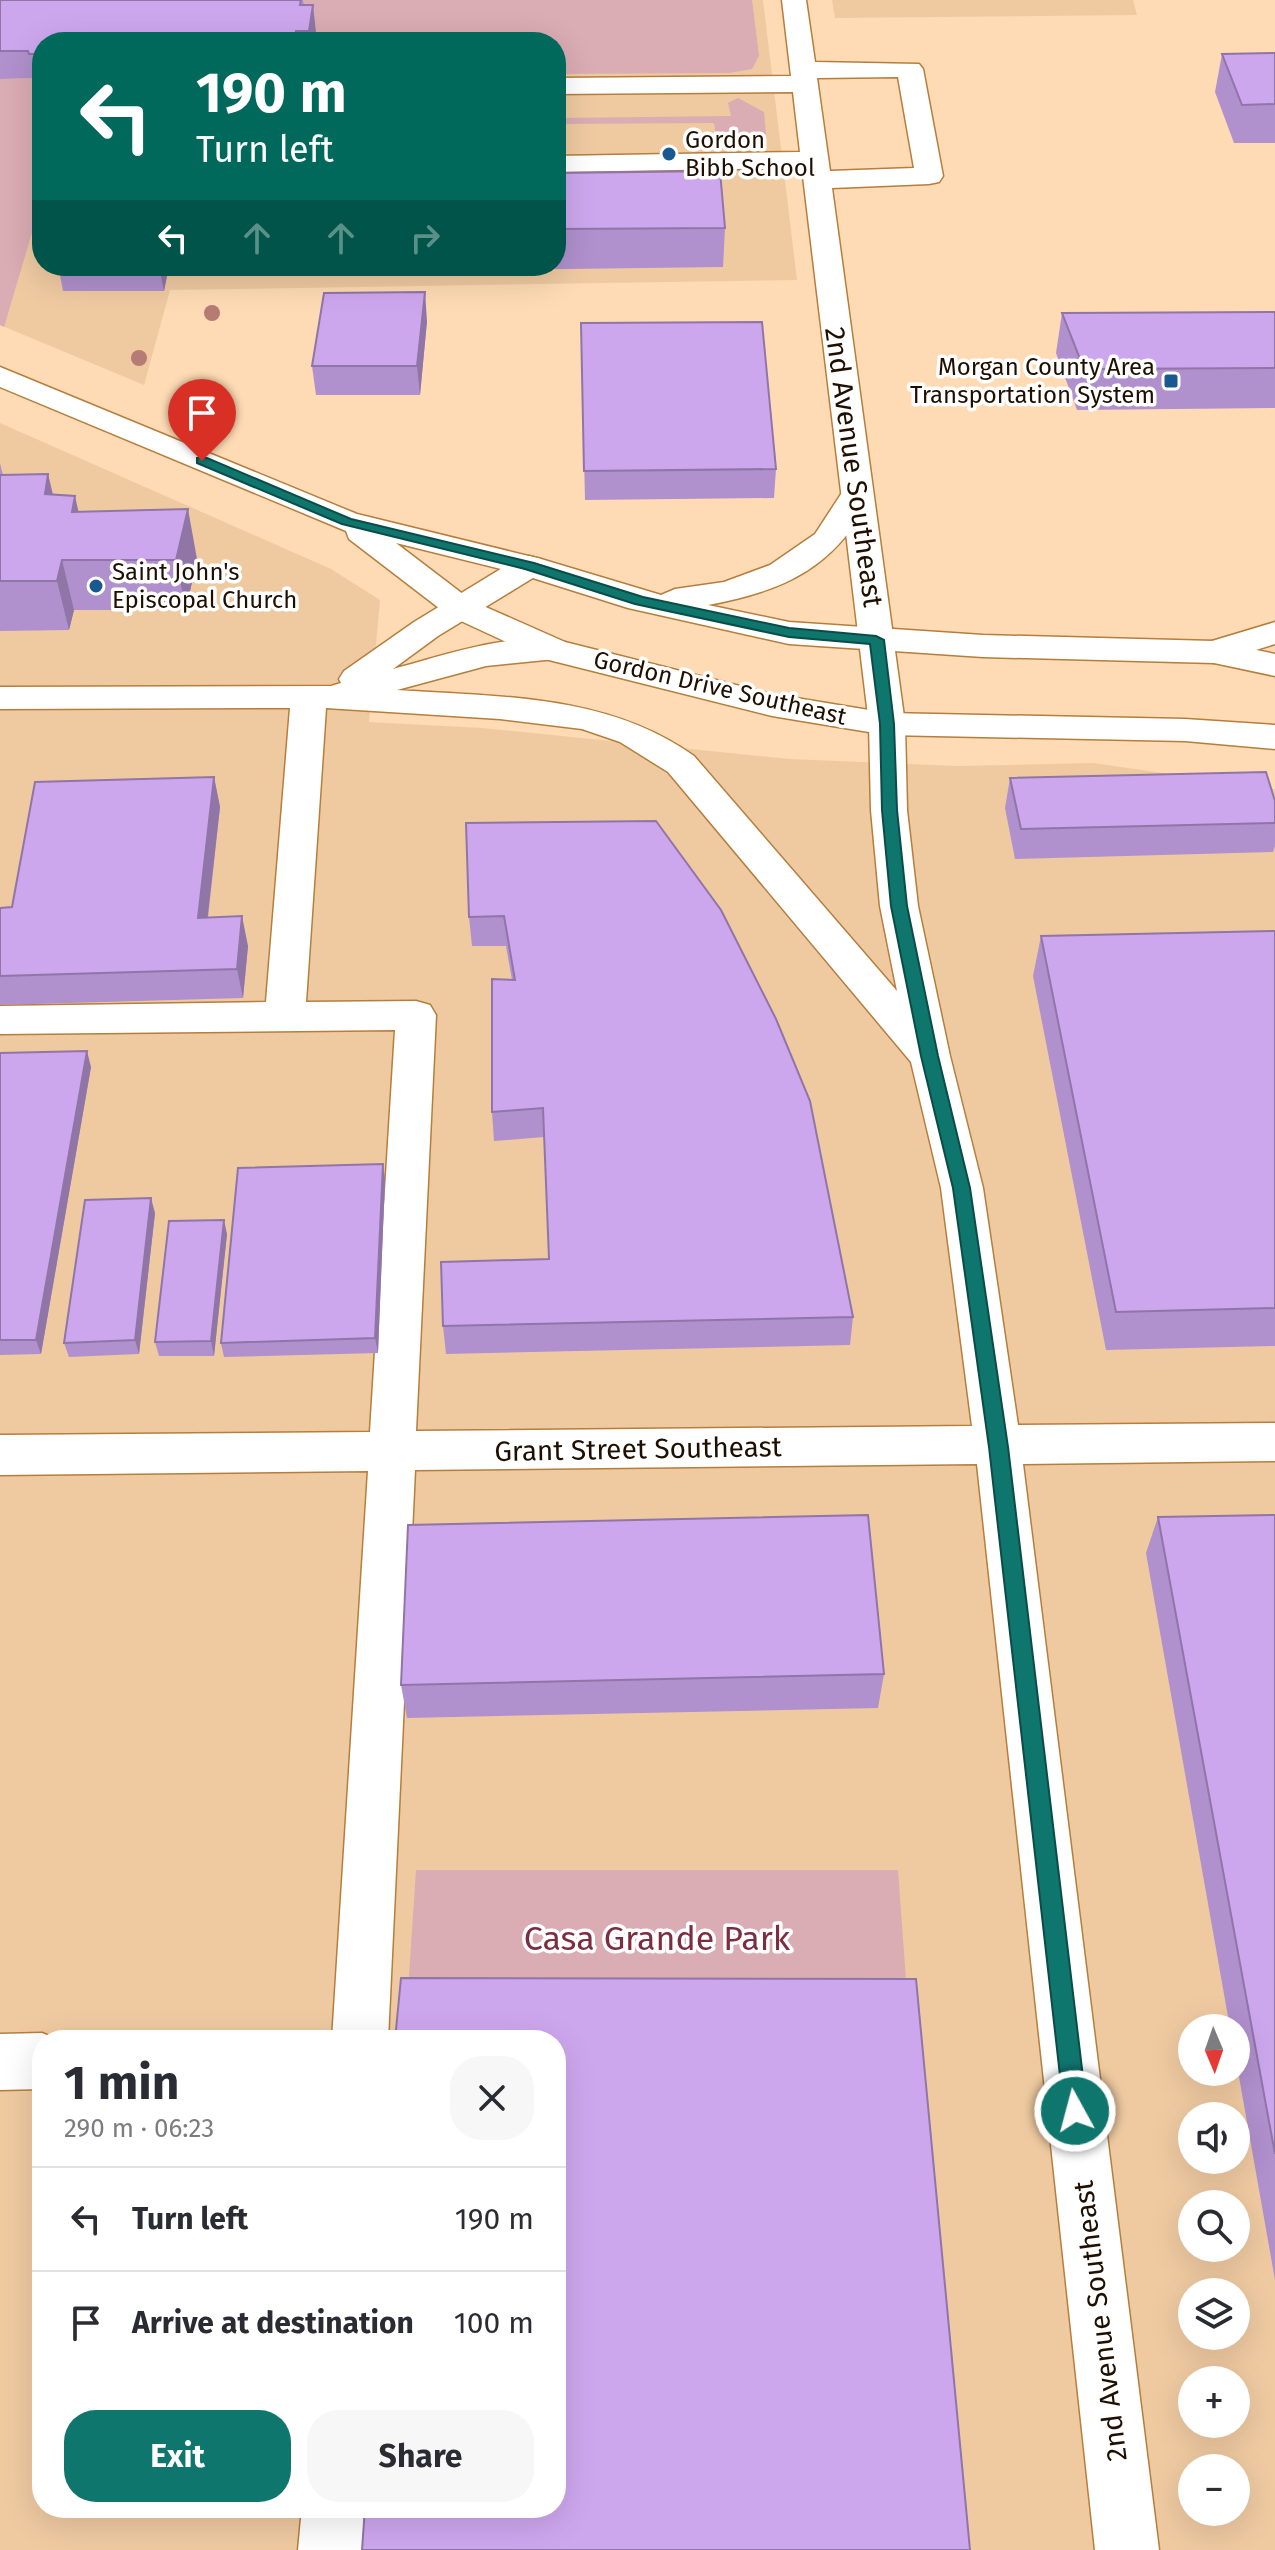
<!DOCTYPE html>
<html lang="en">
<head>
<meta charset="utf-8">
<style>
	:root { --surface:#fff; --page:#f7f7f7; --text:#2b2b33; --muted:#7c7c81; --line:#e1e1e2; --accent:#0f766e }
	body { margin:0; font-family:"Fira Sans",sans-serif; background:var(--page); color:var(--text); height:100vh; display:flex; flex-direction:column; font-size:30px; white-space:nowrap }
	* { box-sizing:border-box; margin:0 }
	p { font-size:26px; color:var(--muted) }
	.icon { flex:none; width:44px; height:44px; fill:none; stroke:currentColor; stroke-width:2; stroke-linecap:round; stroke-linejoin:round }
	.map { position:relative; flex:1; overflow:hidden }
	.side { position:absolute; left:32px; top:2030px; width:534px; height:488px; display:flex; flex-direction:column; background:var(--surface); border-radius:32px; box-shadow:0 8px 32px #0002 }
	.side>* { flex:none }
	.guide { position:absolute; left:32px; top:32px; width:534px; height:244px; border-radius:32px; box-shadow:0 8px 32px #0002; background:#00695c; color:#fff; overflow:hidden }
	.needle { width:52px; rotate:178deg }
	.buttons { position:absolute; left:1178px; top:2014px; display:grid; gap:16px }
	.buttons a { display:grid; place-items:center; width:72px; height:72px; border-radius:50%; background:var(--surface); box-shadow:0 8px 32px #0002; font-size:40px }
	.pin { position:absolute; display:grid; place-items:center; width:68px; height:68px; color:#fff; margin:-82px -34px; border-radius:50% 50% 50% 0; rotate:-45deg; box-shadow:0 0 8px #0007 }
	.pin .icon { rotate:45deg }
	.me { position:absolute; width:88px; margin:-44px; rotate:353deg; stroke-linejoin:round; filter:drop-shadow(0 0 6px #0008) }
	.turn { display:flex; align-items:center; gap:28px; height:168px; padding:0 32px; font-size:36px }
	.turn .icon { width:104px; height:104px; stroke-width:2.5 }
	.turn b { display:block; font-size:56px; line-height:68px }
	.lanes { display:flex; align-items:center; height:76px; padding:0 32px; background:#0003; justify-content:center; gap:40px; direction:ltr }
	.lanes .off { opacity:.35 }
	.round { display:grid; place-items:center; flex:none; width:84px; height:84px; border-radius:32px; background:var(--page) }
	.headline { display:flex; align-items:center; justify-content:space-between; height:136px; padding:0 32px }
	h1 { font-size:48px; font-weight:700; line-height:60px }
	.cta { display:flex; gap:16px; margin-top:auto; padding:16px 32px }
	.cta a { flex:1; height:92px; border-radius:32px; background:var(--accent); color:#fff; font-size:32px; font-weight:700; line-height:92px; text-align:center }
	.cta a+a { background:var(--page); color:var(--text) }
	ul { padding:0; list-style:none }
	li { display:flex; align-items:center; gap:24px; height:104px; padding:0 32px; border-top:2px solid var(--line) }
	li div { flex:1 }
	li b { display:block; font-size:30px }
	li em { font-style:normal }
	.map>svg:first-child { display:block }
</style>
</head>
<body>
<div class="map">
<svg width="1275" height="2550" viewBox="0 0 1275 2550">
	<rect width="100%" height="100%" fill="#fedbb4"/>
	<path fill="#efcaa1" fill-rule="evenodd" d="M0,0H763L797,280L170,290L144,385L0,325ZM42,42H556V266H42Z
		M832,0H1133L1137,15L835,18Z
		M0,423L331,569L380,600L369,722L482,728L790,759L957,766L1093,763L1275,789V2550H0ZM1192,2028H1236V2072H1192ZM42,2040H556V2508H42ZM1192,2116H1236V2160H1192ZM1192,2204H1236V2248H1192ZM1192,2292H1236V2336H1192ZM1192,2380H1236V2424H1192ZM1192,2468H1236V2512H1192Z"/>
	<path fill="#daacb3" d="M187,0H752L759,56L752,69L730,73L556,74V42H315Z
		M33,78L42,81V199L4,327L0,325V79Z
		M738,98L764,112L766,134L742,140L716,137L714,123L556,124V118L731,116L728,103Z
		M416,1870H898L908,2008L407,2006Z"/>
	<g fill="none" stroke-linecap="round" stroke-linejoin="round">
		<g stroke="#b57e3c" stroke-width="3">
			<path id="minor" d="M782,0H806L815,62L919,64L923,69L943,176L939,182L929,184L832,188L905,724L907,810L918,906L950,1056L983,1188L1018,1425L1275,1423V1461L1023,1464L1159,2550H1095L977,1464L415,1470L388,2040H332L368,1471L0,1475V1435L370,1432L395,1030L0,1034V1006L266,1002L290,708L0,709V687L331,686L341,683L339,679L344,671L414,622L517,559L529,556L541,559L546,566L541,573L438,636L393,669C441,656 516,630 565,642L570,650L565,658L486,666L397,690C500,697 607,694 694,756L897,991L880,906L871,810L869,724L802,168L556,172V156L800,152L793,92L556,94V78L791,76ZM898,77L914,168L830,171L817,78ZM326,708L500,719L582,729L620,742L668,772L911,1062L941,1188L972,1426L416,1431L436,1015L430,1005L416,1001L306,1002Z
				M1275,622V644L1214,663L1202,660L1197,652L1202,644Z
				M42,2033L59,2040H42V2089L0,2090V2034Z
				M302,2508H364L362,2550H298Z"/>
		</g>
		<g stroke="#b57e3c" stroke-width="3">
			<path id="major" d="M0,367L357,514L541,559L661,595L675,589L724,582L770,565L815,534L845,488L856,485L867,488L872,495C836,567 785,591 708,605L789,622L983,635L1214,641L1275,654V676L1214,663L983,657L789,644L628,608L517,573L396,543L472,601L565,642L772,694L887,713L1185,719L1275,725V749L1185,741L887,735L772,716L541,658L448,615L349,539L346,531L0,387Z"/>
		</g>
		<use href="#minor" fill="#fff" fill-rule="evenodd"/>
		<use href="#major" fill="#fff" fill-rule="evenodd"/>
	</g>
	<g fill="#b67b74">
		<circle cx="212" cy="313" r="8"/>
		<circle cx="139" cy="358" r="8"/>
	</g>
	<path fill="#b090cd" d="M0,0H303L304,5L316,32L315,42H42V81L35,82L33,78L0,79Z
		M1275,53V143H1234L1215,92L1222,54Z
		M556,173L725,228L723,267L401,271L400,266H556Z
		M47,266H265L264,275L167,276L164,291H63L59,270L48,269Z
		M1275,312V408L1077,410L1056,353L1062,313Z
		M427,321L420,395H316L312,366Z
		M581,323L776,469L774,498L585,500Z
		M0,463L3,475L48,474L53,494L79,512L197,559L186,610H74L69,630L0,631Z
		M214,777L220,807L208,918L248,946L243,998L0,1005V908L12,907Z
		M1010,778L1275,801V846L1273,852L1015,859L1005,808Z
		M466,823L853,1317L850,1345L446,1354L443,1326L549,1259L544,1137L494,1141L492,1112L512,980L506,946H472L469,917Z
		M1275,931V1346L1106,1350L1033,976L1041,936Z
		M0,1053L91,1067L41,1354L0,1355Z
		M385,1179L378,1353L224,1357L221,1343Z
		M155,1213L139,1354L69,1357L64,1343Z
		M227,1234L214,1356H159L155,1342Z
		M1275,1515V2280L1236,2060V2028H1230L1146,1553L1158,1517Z
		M884,1674L878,1708L407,1718L401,1685Z"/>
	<path fill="#9075a7" d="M313,5L316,32L315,42H311L309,31Z
		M159,266H165L167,276L164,291Z
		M425,292L427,321L420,395L417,366Z
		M48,474L59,523L45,494Z
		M75,496L86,545L83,562L72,512Z
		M188,509L197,559L186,610L176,560Z
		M62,560L74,610L69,630L57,581Z
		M214,777L220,807L204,948L198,918Z
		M242,916L248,946L243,998L237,969Z
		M87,1051L91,1067L41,1354L36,1340Z
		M383,1164L385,1179L378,1353L375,1338Z
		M151,1198L155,1213L139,1354L135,1340Z
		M224,1220L227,1234L214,1356L211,1341Z"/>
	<path fill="#cda7ee" stroke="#9075a7" stroke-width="2" d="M0,0H301L300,5H313L309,31H296L295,42H105V40H83V42H42V54H29L28,51H0Z
		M1275,53V104L1242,105L1222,54Z
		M720,171L725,228L556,229V173Z
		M425,292L417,366H312L324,293Z
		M1275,312V368L1084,369L1062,313Z
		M762,322L776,469L584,471L581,323Z
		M48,474L45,494L75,496L72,512L188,509L176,560H62L57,581H0V475Z
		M1266,772L1275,801V823L1021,829L1010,778Z
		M214,777L198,918L242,916L237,969L0,976V908L12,907L35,782Z
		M656,821L721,910L776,1019L810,1101L853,1317L443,1326L441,1262L549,1259L543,1108L492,1112V979L515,980L504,916L469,917L466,823Z
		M1275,931V1308L1116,1312L1041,936Z
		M87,1051L36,1340H0V1053Z
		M383,1164L375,1338L221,1343L238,1168Z
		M151,1198L135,1340L64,1343L85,1200Z
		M224,1220L211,1341L155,1342L169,1221Z
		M868,1515L884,1674L401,1685L408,1525Z
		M1275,1515V2154L1158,1517Z
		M401,1978L916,1979L970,2550H362L365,2508H556V2040H395Z"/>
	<path fill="#0f766e" stroke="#0a4d48" stroke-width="2" d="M197,458H207L351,519L534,563L643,597L789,628L876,636L884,640L894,724L897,810L907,906L938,1056L970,1188L1008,1447L1087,2111L1084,2119L1075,2122L1067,2119L1064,2111L989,1447L953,1188L921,1056L891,906L882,810L880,724L870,644L789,637L635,604L525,569L342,524L197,463Z"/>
	<g fill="#1a598f" stroke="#fff" stroke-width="3">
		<circle cx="669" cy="154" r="8"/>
		<rect x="1163" y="373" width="16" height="16" rx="4"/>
		<circle cx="96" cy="586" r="8"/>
	</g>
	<g text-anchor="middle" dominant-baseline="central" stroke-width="7" stroke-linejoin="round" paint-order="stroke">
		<g font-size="24" fill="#1f0f00" stroke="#fff" text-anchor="start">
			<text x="685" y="140">Gordon<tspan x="685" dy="28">Bibb School</tspan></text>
			<text x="1155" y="367" text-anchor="end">Morgan County Area<tspan x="1155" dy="28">Transportation System</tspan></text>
			<text x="112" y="572">Saint John's<tspan x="112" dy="28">Episcopal Church</tspan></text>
		</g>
		<g font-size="24" fill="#1f0f00" stroke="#fff">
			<text transform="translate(720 688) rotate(13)">Gordon Drive Southeast</text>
		</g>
		<g font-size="28" fill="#1f0f00" stroke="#fff">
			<text transform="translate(854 467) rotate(82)">2nd Avenue Southeast</text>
			<text transform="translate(638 1449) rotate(-1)">Grant Street Southeast</text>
			<text transform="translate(1100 2321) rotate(-97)">2nd Avenue Southeast</text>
		</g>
		<g font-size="34" fill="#7c2d40" stroke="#fff">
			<text x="657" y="1938">Casa Grande Park</text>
		</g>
	</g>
</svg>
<div class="buttons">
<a><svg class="needle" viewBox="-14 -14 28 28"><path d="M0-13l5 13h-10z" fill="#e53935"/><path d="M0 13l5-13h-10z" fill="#7c7c81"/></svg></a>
<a><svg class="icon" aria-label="sound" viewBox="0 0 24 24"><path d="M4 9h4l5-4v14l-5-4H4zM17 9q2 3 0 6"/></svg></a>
<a><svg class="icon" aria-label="search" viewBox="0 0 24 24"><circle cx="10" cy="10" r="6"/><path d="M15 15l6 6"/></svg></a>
<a><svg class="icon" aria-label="layers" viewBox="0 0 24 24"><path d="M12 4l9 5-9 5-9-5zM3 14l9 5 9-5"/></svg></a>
<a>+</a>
<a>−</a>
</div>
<div class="pin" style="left:202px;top:461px;background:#d93025"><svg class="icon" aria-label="arrive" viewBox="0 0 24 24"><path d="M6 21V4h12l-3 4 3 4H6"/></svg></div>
<svg class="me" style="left:1075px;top:2111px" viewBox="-20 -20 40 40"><circle r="17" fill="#0f766e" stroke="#fff" stroke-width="3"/><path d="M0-11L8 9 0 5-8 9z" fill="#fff"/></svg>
<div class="guide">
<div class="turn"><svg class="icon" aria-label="left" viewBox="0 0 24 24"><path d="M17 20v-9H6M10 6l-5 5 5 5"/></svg><div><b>190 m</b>Turn left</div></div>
<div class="lanes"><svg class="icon" aria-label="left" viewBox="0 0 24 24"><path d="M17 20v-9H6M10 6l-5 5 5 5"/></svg><svg class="icon off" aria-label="ahead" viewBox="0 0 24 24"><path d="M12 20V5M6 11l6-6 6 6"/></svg><svg class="icon off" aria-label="ahead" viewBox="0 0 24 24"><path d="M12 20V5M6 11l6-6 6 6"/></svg><svg class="icon off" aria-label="right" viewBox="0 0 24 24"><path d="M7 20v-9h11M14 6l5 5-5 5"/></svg></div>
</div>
<section class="side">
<div class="headline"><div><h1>1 min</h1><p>290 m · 06:23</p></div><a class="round"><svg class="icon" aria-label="close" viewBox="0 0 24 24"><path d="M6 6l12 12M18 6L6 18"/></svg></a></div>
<ul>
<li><svg class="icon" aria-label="left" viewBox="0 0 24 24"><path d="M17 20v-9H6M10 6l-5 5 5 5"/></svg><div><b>Turn left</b></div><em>190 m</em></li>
<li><svg class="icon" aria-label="arrive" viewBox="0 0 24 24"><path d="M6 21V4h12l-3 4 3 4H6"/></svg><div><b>Arrive at destination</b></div><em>100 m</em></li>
</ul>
<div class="cta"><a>Exit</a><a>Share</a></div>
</section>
</div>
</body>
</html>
